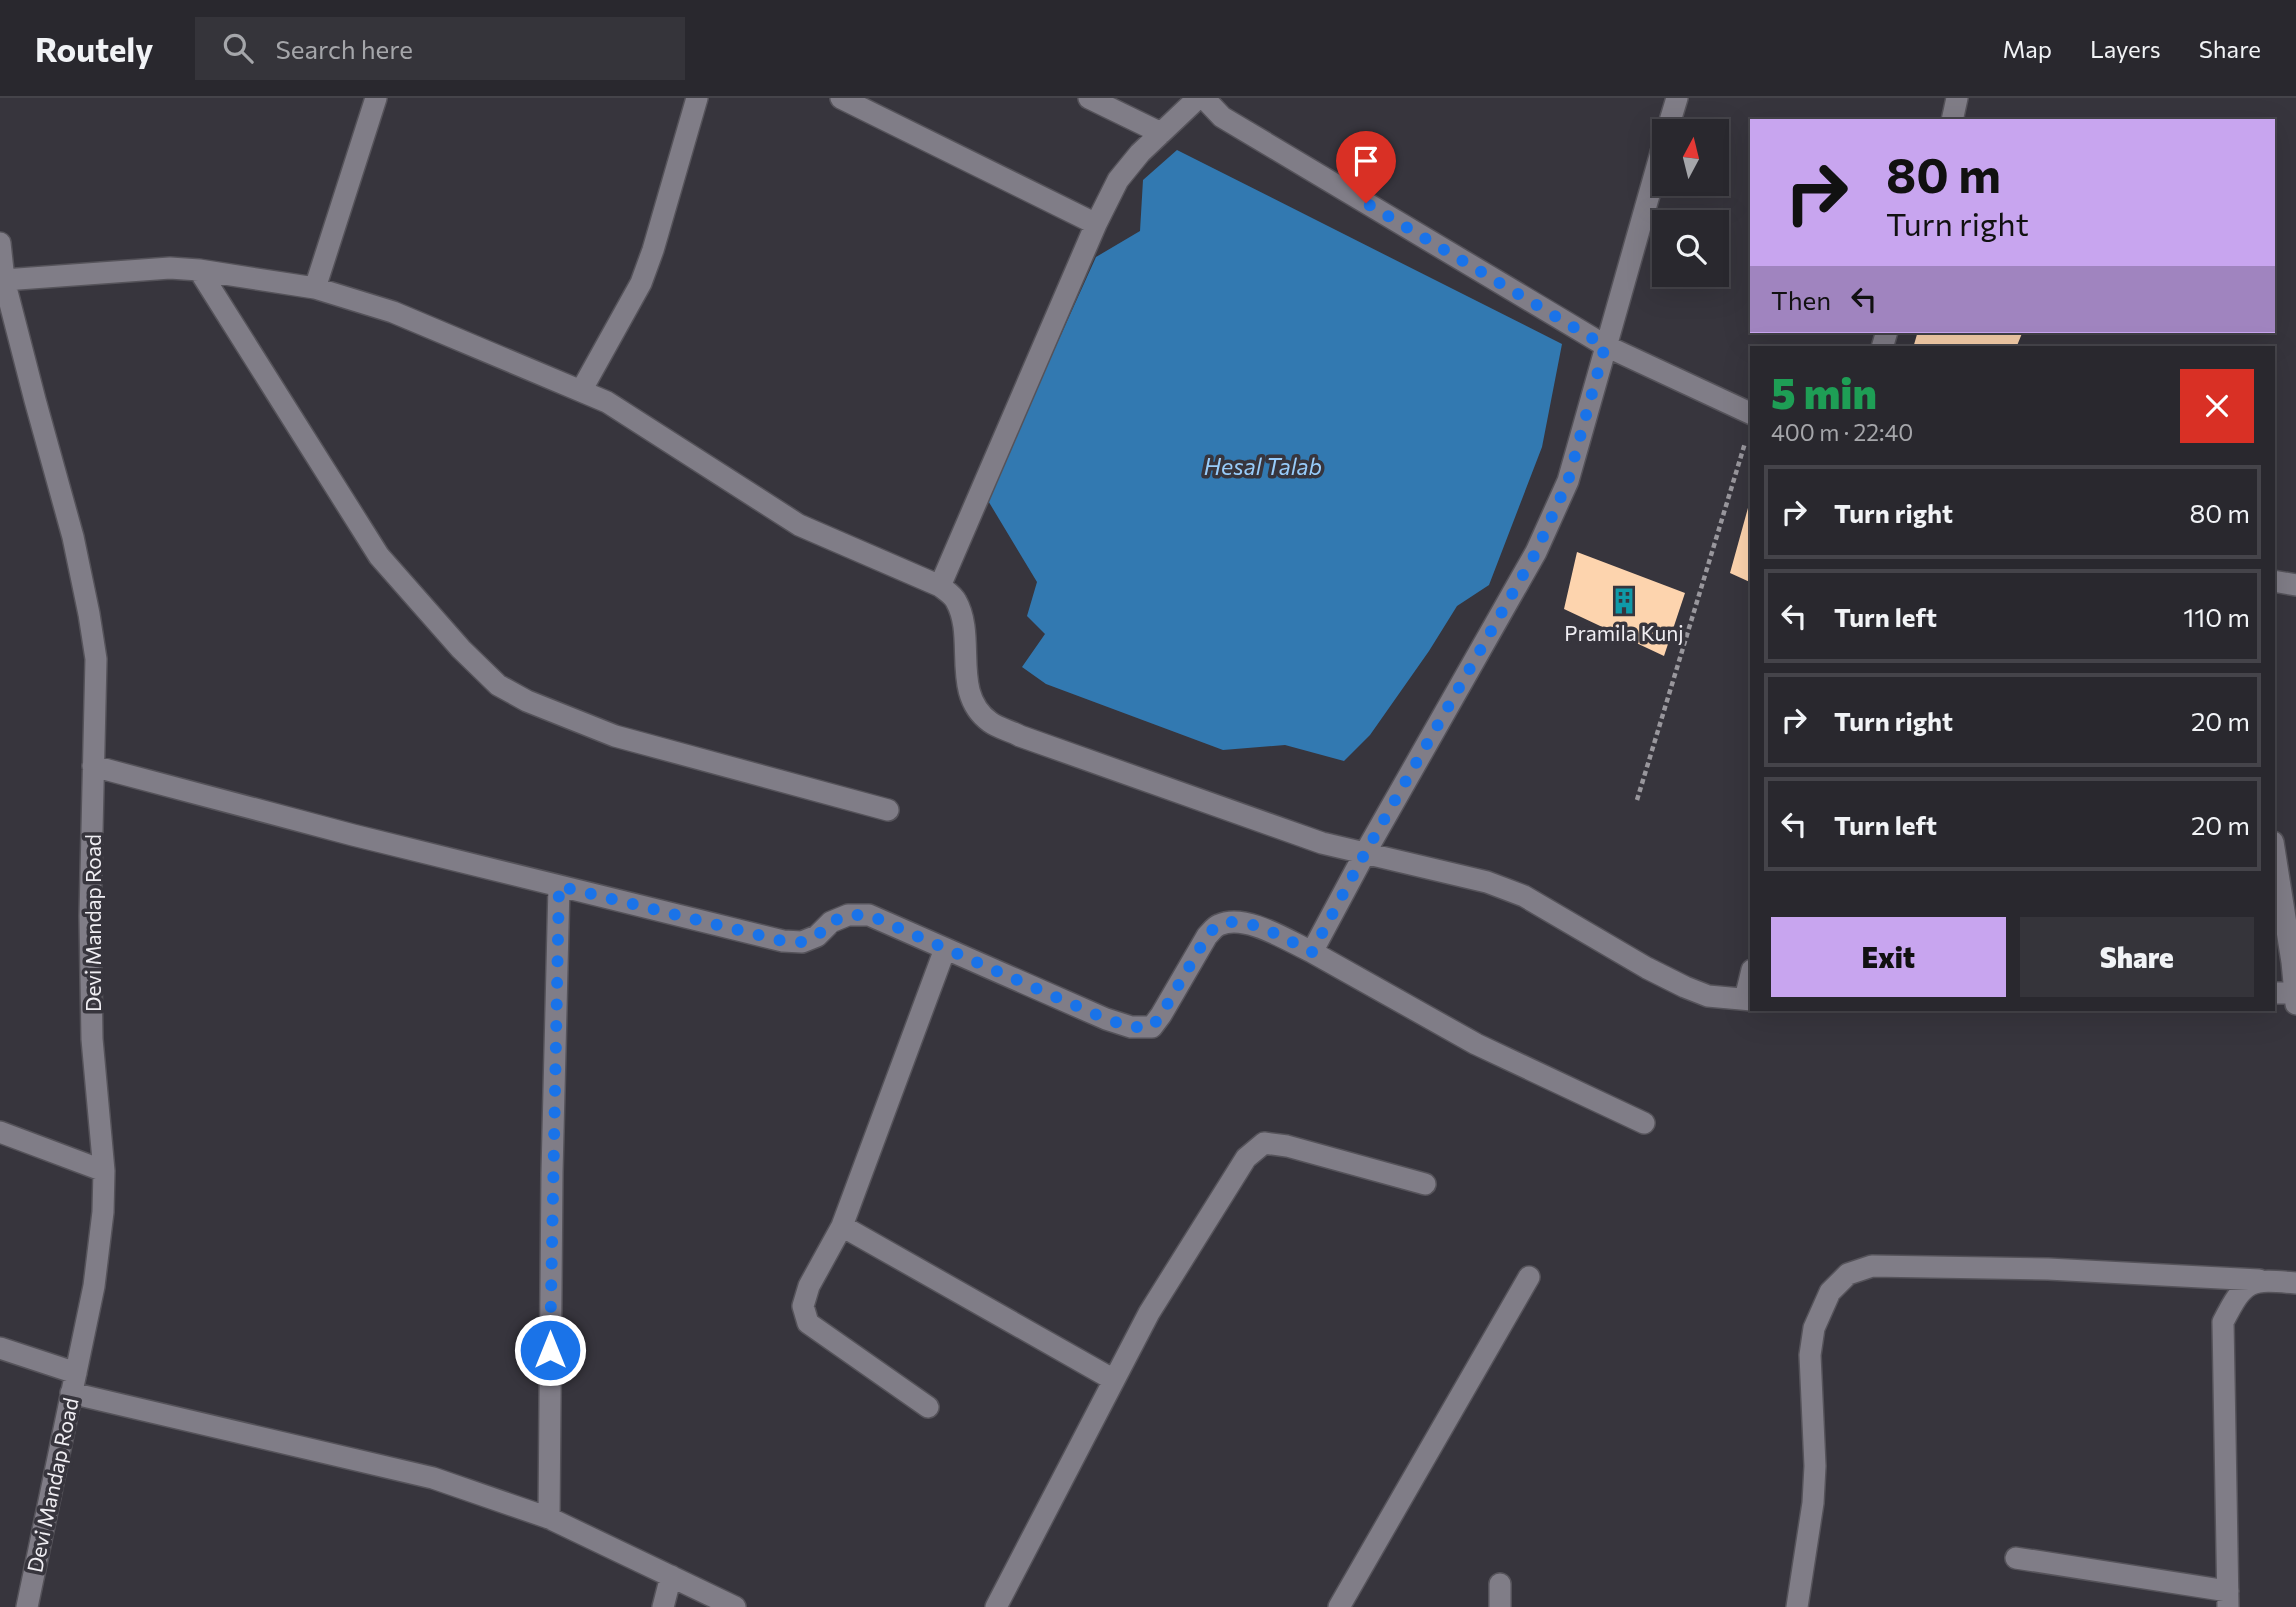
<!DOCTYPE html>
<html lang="en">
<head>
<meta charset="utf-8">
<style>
	:root { --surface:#29282e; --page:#35343a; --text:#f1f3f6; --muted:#a5a6aa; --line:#45444a; --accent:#c8a5ef }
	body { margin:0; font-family:Commissioner,sans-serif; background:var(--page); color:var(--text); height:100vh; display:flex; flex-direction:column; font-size:26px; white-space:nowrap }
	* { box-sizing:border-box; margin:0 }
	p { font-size:23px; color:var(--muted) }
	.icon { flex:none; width:38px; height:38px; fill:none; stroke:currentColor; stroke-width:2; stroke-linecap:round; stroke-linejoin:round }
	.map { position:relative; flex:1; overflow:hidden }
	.side { position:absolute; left:1750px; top:248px; width:525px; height:665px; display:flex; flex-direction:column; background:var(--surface); border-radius:0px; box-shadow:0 7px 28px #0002,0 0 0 2px var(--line) }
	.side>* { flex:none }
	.top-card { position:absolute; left:1750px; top:21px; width:525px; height:214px; border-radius:0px; box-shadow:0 7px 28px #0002,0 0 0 2px var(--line); background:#c8a5ef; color:#111; overflow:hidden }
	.needle { width:46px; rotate:7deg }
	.tools { position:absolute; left:1652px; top:21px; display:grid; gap:14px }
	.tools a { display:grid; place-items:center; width:77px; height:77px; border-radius:0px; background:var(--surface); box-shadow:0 7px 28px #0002,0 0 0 2px var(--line); font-size:35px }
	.pin { position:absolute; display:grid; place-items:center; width:60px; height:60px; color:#fff; margin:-72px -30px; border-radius:50% 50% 50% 0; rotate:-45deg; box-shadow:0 0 7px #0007 }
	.pin .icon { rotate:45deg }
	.me { position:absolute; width:77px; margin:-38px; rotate:0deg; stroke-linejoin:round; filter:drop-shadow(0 0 5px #0008) }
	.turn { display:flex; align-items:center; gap:24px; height:147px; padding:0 21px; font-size:32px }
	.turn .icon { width:91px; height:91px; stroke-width:2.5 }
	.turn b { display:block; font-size:49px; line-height:60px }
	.then { display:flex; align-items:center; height:66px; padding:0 21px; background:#0003; gap:14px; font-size:26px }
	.round { display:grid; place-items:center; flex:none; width:74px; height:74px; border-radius:0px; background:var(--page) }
	.overview { display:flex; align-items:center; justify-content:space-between; height:119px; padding:0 21px }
	h1 { font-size:42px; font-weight:800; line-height:52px; color:#1e9e55 }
	.action { display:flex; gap:14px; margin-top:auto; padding:14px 21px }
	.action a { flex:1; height:80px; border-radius:0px; background:var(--accent); color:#111; font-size:28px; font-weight:800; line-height:80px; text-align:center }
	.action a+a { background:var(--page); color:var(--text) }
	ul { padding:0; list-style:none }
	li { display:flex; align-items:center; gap:21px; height:94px; margin:0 14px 10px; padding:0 7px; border:4px solid var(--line); border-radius:0px }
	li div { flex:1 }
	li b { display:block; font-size:26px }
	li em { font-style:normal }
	header { display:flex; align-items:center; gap:42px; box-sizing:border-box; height:98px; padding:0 35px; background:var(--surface); border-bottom:2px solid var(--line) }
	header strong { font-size:33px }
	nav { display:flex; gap:38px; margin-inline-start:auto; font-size:24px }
	.search { width:490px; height:63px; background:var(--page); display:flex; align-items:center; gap:18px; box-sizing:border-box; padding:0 24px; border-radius:0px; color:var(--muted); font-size:26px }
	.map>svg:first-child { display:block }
</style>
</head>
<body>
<header>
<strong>Routely</strong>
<div class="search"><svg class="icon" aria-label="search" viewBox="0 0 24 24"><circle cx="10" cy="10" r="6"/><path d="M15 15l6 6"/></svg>Search here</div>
<nav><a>Map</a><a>Layers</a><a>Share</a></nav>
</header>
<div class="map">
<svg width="2296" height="1509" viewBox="0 0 2296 1509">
	<rect width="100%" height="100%" fill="#37353d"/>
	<path fill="#3279b1" d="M1177,52L1562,246L1542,349L1489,487L1457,508L1429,553L1370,637L1344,663L1285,647L1223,652L1046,586L1022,569L1045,536L1027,518L1037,484L987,401L1096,159L1140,133L1143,82Z"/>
	<path fill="#fdd4ae" d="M1918,233H2023L2016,250H1913Z
		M1751,399H1752V485L1730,475Z
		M1577,454L1685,495L1664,558L1564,511Z"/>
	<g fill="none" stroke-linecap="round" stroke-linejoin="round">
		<g stroke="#55535a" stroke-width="24">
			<path id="street" d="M841,0L1096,126
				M1089,0L1161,35
				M1204,0L1222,19L1606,248L1752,316
				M1952,23L1957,0
				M1667,33L1677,0
				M0,145L4,182L35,302L73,439L89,516L96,561L90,818L92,941L104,1073L103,1114L94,1188L27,1509
				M199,172L379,458L461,551L498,587L527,603L615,638L888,712
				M4,182L170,170L199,172L315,190L393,214L607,304L799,427L940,488C945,492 953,497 956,503C977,540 950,595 990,624C998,630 1011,633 1020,638L1322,745L1487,784L1524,798L1647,870L1685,889L1708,898L1752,902
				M315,190L376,0
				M1882,250L1887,233
				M581,293L641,185L653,152L697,0
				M2273,483L2296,487
				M940,488L1096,126L1118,82L1140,55L1198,0
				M93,668L353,737L783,843L802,844L817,838L831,824L848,817H869L1106,921L1131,929H1152L1161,917L1207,838C1211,834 1214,829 1219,827C1246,815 1288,843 1312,854L1365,755L1536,454L1568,383L1664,44
				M2273,744L2292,864L2296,906
				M945,851L842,1128L1114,1282
				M1312,854L1476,946L1644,1025
				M2273,895H2295
				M1745,901L1752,872
				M0,1034L104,1073
				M842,1128L809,1188L803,1208L808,1225L928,1309
				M0,1250L76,1275
				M71,1295L433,1380L549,1420L735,1509
				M549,1420L552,1075L559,788
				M2016,1460L2228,1493
				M1500,1486V1509
				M663,1509L671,1478
				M996,1509L1149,1215L1246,1060L1264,1045L1287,1048L1425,1086
				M1339,1509L1529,1179
				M1797,1509L1813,1405L1815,1368L1810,1257L1814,1230L1830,1194L1848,1176L1872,1168L2048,1171L2259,1182
				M2228,1509L2223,1224C2245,1181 2249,1181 2296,1185"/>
		</g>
		<path stroke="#99979d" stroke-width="4.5" stroke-dasharray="5 3.5" stroke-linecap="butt" d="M1637,702L1745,345"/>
		<use href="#street" stroke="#807d87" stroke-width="21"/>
	</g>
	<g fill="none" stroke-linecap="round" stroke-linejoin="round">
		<path stroke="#1a73e8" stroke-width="12" stroke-dasharray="0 21.6" d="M550,1252L559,788L783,843L802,844L817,838L831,824L848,817H869L1106,921L1131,929H1152L1161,917L1207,838C1211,834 1214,829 1219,827C1246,815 1288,843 1312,854L1365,755L1536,454L1568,383L1605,248L1366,105"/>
	</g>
	<defs>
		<g id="building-bare" transform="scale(2.1)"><path d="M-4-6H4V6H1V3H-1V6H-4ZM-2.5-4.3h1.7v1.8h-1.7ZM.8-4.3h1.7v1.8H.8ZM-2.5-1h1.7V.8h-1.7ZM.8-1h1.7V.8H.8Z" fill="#0f9aa8" stroke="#37353d" stroke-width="2.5" paint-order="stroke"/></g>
	</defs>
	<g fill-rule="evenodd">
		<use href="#building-bare" x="1624" y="503"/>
	</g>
	<g text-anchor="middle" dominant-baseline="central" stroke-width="7" stroke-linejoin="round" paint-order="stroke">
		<g font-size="21" fill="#f0eef3" stroke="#37353d">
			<text x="1624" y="534">Pramila Kunj</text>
		</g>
		<g font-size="21" fill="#f0eef3" stroke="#37353d">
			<text transform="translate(92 825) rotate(-90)">Devi Mandap Road</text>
			<text transform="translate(52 1387) rotate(-78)">Devi Mandap Road</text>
		</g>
		<g font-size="23" font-style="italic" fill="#98ccfa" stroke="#37353d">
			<text x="1263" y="368">Hesal Talab</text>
		</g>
	</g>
</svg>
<div class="tools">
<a><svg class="needle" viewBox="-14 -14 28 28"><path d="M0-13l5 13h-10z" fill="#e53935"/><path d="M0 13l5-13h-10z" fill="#a5a6aa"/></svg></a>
<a><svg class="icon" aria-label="search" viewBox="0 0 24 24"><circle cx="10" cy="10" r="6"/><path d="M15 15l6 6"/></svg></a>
</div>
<div class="pin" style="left:1366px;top:105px;background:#d93025"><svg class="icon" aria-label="arrive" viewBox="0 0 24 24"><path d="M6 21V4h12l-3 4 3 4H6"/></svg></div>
<svg class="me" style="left:550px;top:1252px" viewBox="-20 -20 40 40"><circle r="17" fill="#1a73e8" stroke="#fff" stroke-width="3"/><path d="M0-11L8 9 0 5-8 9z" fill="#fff"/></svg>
<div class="top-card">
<div class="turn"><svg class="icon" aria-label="right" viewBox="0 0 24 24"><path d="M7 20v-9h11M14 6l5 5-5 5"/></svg><div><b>80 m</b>Turn right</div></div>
<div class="then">Then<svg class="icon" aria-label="left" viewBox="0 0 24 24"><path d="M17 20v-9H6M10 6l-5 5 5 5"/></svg></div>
</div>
<section class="side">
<div class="overview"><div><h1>5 min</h1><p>400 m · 22:40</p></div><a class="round" style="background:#d93025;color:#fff"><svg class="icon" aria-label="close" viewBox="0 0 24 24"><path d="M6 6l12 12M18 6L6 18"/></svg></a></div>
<ul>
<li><svg class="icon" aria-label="right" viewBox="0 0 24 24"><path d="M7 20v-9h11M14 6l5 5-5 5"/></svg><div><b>Turn right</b></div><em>80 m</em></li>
<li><svg class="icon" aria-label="left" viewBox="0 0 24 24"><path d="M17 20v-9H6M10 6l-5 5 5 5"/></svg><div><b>Turn left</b></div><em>110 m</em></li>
<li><svg class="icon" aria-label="right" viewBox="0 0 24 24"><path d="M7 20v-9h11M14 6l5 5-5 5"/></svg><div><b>Turn right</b></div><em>20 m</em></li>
<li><svg class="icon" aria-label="left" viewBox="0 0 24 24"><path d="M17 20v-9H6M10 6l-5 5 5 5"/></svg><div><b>Turn left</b></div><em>20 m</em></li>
</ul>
<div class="action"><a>Exit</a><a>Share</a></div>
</section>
</div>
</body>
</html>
